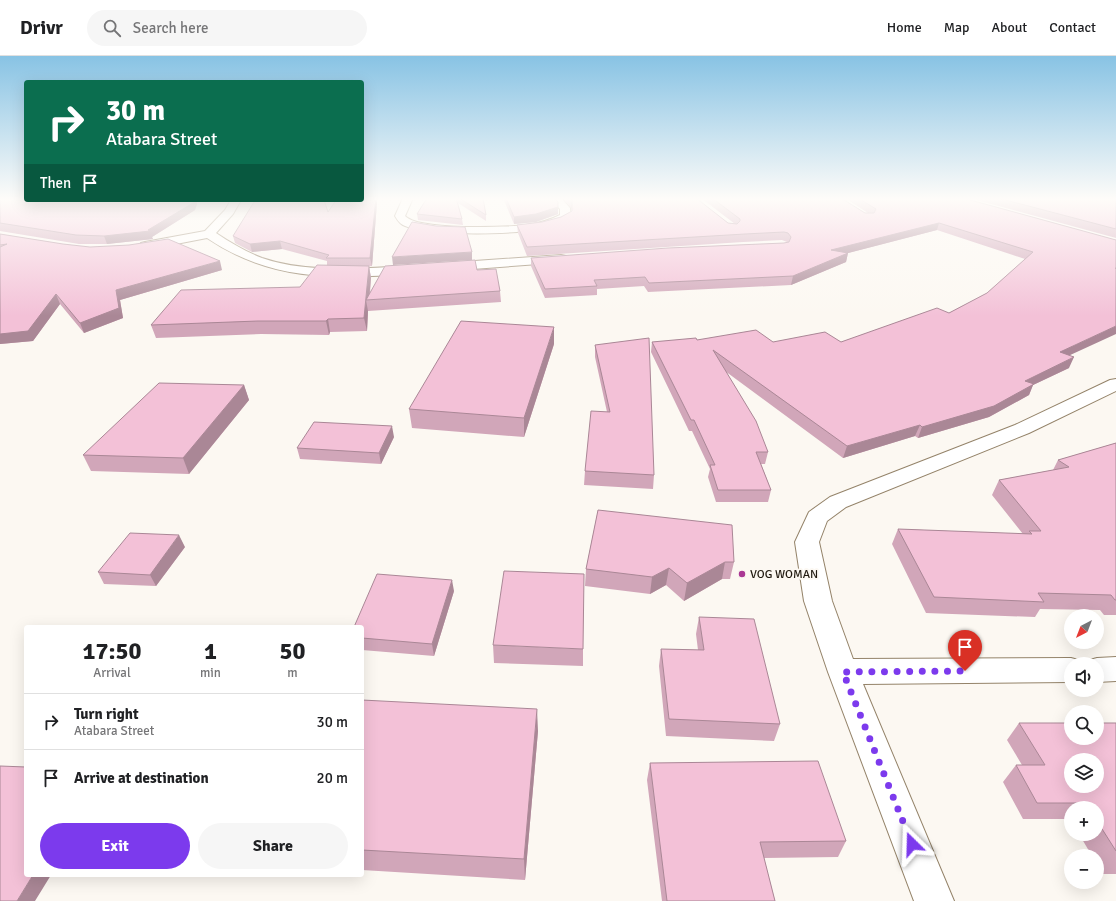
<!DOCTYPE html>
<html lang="en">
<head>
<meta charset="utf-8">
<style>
	:root { --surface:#fff; --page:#f6f6f6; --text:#202124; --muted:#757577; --line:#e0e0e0; --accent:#7c3aed }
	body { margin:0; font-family:Signika,sans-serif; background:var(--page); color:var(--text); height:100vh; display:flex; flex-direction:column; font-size:15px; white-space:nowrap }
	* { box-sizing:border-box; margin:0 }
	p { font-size:13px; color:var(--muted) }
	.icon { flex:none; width:22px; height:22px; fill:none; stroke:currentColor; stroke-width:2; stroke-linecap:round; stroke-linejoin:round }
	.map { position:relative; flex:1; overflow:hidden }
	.side { position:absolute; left:24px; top:569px; width:340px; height:252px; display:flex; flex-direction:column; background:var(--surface); border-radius:4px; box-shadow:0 4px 16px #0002 }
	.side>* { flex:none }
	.banner { position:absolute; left:24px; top:24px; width:340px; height:122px; border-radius:4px; box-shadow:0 4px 16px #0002; background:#0b6e4f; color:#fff; overflow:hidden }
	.needle { width:26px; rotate:222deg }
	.buttons { position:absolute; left:1064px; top:553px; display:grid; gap:8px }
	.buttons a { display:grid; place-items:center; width:40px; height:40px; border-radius:50%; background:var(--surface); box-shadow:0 4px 16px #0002; font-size:20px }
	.pin { position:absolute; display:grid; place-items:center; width:34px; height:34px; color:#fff; margin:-41px -17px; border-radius:50% 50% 50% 0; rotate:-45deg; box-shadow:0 0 4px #0007 }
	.pin .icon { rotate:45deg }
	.me { position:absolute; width:44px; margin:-22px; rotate:338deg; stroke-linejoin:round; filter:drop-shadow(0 0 3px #0008) }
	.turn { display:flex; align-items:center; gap:14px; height:84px; padding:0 16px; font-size:18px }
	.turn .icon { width:52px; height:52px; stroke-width:2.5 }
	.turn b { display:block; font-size:28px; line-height:34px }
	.then { display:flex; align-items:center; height:38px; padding:0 16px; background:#0003; gap:8px; font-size:15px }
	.eta { display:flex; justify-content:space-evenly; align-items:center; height:68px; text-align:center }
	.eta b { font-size:24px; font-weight:700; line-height:28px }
	.cta { display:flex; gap:8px; margin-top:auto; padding:8px 16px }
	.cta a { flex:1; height:46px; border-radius:24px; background:var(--accent); color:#fff; font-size:16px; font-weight:700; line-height:46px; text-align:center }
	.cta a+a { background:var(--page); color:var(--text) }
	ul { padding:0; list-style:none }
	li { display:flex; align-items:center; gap:12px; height:56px; padding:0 16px; border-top:1px solid var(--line) }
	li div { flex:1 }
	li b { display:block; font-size:15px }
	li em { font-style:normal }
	header { display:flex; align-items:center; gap:24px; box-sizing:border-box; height:56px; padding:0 20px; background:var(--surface); border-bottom:1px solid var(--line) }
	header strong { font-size:19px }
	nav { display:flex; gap:22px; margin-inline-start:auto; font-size:14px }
	.search { width:280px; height:36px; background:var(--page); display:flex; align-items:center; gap:10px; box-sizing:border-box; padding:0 14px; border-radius:22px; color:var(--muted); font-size:15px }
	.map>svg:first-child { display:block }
</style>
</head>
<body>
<header>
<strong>Drivr</strong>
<div class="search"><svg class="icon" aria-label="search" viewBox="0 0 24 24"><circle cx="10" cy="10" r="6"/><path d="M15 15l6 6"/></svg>Search here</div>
<nav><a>Home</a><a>Map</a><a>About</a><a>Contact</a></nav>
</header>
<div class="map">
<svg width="1116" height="845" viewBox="0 0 1116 845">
	<rect width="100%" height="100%" fill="#fcf8f2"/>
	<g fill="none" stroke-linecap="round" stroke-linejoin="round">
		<g stroke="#948369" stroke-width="2">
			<path id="street" d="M403,142H413L405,160C419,175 506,171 528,169C539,167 550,164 560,159V153L550,142H561L570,152L571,161C555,182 426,181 403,169C399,167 397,163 395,160Z
				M231,144H241L233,158L216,177C231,187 246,196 262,202C309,218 363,212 412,210L417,211L419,214L417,217L412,218C335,222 274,227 207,182L145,194L141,193L139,190L141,187L145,186L205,175L225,154Z
				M561,199L566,200L567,203L566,206L446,215L441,214L439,211L441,208L446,207Z
				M1116,323V335L1029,377L846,451L827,465L819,486L832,545L853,603L1071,602L1082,605L1083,608H1071V626L863,628L954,845H914L828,616L804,545L795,486L809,456L830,441L1015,369L1110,324Z
				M1116,601V625L1097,626V608H1085L1086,605L1097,602Z"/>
		</g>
		<use href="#street" fill="#fff" fill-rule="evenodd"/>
	</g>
	<path fill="#d1a6b9" d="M0,142L197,144V148L195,154L152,181L153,183L107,188H79L0,175Z
		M427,142H483L486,159V165L458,147L462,163L463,169L418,164L417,158Z
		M503,142H555L558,158L536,166L514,168Z
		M563,142H696L728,167L735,168L701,142H841L865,157H868L845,142H963L1116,184L1069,299V312L1033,329L1029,339L989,361L918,382L915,380L843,402L725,315L768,396L765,408H761L771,434L768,446H716L708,421L710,413L692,375H689L651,296L652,286L697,284L773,286H841L949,257L987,237L1025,203L937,174L848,197L846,206L791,229L648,236L644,230L597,233V239L545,242L531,210V202L784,187L787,186L782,184L743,186L527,200L518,177L517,169L542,166L561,161L572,155L571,152Z
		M969,142H1116V182Z
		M377,147L372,210H369L371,222L370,238L477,214L500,235L501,246L368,255L367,275L330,276L329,279L261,278L156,282L151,269L300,231L327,210V205L282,193L252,196L235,187L233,180L328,156Z
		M0,178L222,214L120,244L123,262L84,277L60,248L33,285L0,288Z
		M554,288L524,381L412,372L409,353Z
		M595,289L654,419L653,433L584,429L585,415L607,356L595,301Z
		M244,329L249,344L189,418L91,415L83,399Z
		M394,381L381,408L300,403L297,392Z
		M1116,387V559H1104L1100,554L1040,553L1035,561L926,557L892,488L898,473L1023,478L992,439L999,424L1053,414L1058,404Z
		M598,454L734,506L730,523H722L684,545L666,529L650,538L585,530L586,513Z
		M185,491L156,530L104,528L98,516Z
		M454,535L434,600L362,594V571Z
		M699,561L780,668L774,685L666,680L659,610L661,593L698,594L696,578Z
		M493,589L583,593V610L494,607Z
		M362,644L538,675L525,824L362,814Z
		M1019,667H1116V818H1103L1097,808V800H1092L1079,778H1097V752H1071V764V763H1023L1003,726L1016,709H1022L1007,684Z
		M650,707L846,785L838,801L764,802L775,845H662L647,724Z"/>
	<path fill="#aa8796" d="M376,142L377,147L372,210L370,202Z
		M194,144H197V148L195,154L152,181L153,183L107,188L104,180L148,174Z
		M558,151V158L536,166L514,168V161Z
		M939,167L937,174L829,202L831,194Z
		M280,185L282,193L252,196L250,188Z
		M472,196V204L393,209L392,201Z
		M848,197L846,206L791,229L793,220Z
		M220,205L222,214L120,244L123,262L84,277L80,267L116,234Z
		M369,210L371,222L369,243L366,244L368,255L367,275L364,262Z
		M56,238L60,248L33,285L0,288V278Z
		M328,263L330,276L329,279L326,265Z
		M1116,270V278L1055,306L1060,296Z
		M554,271V288L524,381V362Z
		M1074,301L1069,312L1033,329L1029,339L989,361L918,382L922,371L1025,325Z
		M244,329L249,344L189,418L183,402Z
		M920,369L915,380L843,402L847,390Z
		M392,370L394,381L381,408L379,397Z
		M179,479L185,491L156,530L150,519Z
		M725,506L722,523L684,545L687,527Z
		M669,512L666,529L650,538L652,521Z
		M452,524L454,535L434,600L432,588Z
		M537,653L538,675L525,824L524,803Z
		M33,819H51L35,845H17Z"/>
	<path fill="#f3c1d7" stroke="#aa8796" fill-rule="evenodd" d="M0,142H26V144H194L193,147L148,174L150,175L104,180L76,179L0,167Z
		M362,142H376L370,202H326L329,199L280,185L250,188L233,180L254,146L281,144H324L328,156L336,144H362Z
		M427,142H456L462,163L417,158Z
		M459,142H483L486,159Z
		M506,142H555L558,146V151L536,158L514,161Z
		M569,142H696L728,167L737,168L740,165V163L712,142H841L865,157H874L876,153L858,142H963L1116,184V212H1115L1116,213V270L1060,296L1074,301L1025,325L1034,328L994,350L922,371L920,369L847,390L713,294L756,365L768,396H756L771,434H718L710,409H715L694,364H691L652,286L696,282L697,284L756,274L773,286L825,276L841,286L937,252L949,257L987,237L1033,196L939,167L831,194L848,197L793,220L649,227L645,221L594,224L597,230L545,233L531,202L668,192L784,187L789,186L791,181L788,177L784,176L745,178L527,191L517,169L542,166L561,161L572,155V144Z
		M998,142H1116V173Z
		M412,166L436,170L465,171L472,196L392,201Z
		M0,178L63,188L90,191L129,189L168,183L220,205L116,234L119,252L80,267L56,238L28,275L0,278V191L7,188L0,189Z
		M475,204L477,214L496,213L500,235L366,244L385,210Z
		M317,209L369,210L364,262L328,263L326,265H258L151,269L181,234L300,231Z
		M461,265L554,271L524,362L409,353Z
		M649,282L654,419L585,415L591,355L610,356L595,289Z
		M159,327L244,329L183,402L83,399Z
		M314,366L392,370L379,397L297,392Z
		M1116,387V544H1115L1111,539L1038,537L1044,546L934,541L898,473L1032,478L1029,475H1041L999,424L1069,411L1058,404Z
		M598,454L732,469L734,506H725L687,527L669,512L652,521L586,513Z
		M130,477L179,479L150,519L98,516Z
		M504,515L584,518L583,593L493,589Z
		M377,518L452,524L432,588L362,582V571H354Z
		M699,561L754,563L780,668L669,663L661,593L704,594Z
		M362,644L537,653L524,803L362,794Z
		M1019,667H1071V682H1097V667H1116V795L1097,765V752H1089L1085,747H1037L1016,709H1045ZM1071,704H1097V730H1071Z
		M818,705L846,785L760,786L775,845H667L650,707Z
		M0,710L26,711V819H33L17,845H0Z"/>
	<linearGradient id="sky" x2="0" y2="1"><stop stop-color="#88c3e4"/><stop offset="0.55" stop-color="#fefcf9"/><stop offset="1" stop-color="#fefcf9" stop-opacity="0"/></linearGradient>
	<rect width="1116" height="260" fill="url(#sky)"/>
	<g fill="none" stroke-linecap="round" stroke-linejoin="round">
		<path stroke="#7c3aed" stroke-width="7" stroke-dasharray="0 12.6" d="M912,788L843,616L965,615"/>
	</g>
	<circle fill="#aa3894" stroke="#fcf8f2" stroke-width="1.5" cx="742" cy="518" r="4"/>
	<g text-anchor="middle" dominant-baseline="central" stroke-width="3.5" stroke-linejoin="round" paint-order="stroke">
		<g font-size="12" fill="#211a10" stroke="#fcf8f2" text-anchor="start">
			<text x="750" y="518">VOG WOMAN</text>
		</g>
	</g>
</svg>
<div class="buttons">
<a><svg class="needle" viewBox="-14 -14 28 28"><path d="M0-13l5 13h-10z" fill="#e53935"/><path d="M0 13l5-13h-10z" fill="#757577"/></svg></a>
<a><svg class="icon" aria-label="sound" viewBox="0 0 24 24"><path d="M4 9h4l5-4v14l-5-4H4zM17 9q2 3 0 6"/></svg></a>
<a><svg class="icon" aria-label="search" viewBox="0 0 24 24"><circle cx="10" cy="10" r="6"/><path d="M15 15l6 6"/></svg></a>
<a><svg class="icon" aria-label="layers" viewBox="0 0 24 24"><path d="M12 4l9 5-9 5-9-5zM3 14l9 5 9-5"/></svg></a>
<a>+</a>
<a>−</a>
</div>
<div class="pin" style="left:965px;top:615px;background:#d93025"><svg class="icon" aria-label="arrive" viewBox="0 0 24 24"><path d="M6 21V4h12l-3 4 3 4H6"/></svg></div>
<svg class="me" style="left:912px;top:788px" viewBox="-20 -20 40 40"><path d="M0-17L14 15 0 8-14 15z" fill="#7c3aed" stroke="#fff" stroke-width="4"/></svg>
<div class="banner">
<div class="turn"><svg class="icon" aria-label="right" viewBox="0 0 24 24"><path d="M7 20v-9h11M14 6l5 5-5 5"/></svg><div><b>30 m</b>Atabara Street</div></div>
<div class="then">Then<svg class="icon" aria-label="arrive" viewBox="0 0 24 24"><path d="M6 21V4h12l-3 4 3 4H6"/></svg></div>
</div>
<section class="side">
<div class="eta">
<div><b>17:50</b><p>Arrival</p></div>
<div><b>1</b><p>min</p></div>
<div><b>50</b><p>m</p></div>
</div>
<ul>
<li><svg class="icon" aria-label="right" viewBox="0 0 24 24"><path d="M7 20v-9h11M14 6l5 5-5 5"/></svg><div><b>Turn right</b><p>Atabara Street</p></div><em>30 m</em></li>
<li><svg class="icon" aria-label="arrive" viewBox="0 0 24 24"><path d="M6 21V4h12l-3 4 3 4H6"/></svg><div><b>Arrive at destination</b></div><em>20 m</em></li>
</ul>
<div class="cta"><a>Exit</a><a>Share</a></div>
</section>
</div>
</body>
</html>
